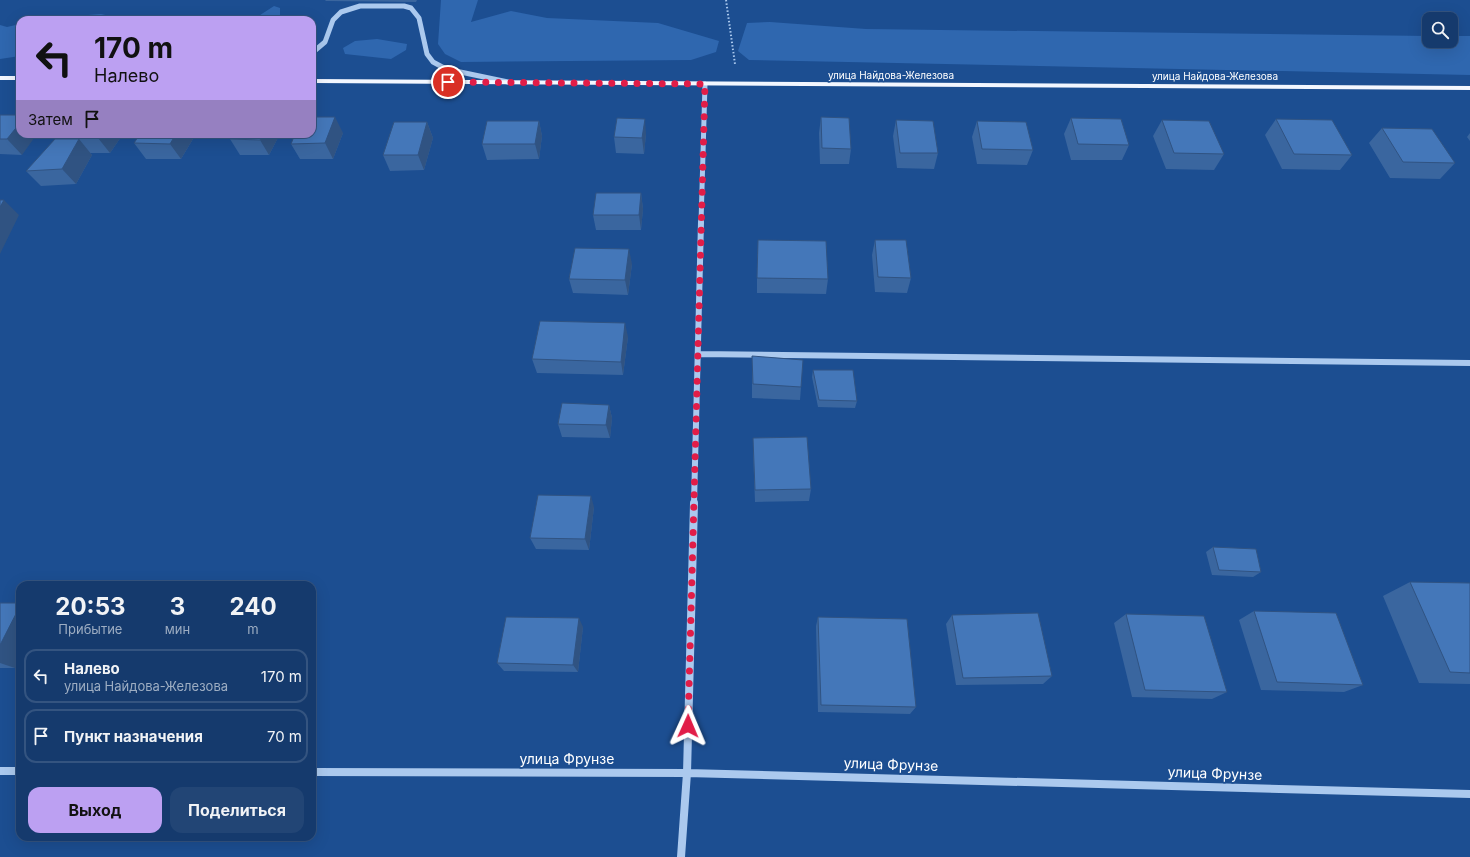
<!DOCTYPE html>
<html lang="ru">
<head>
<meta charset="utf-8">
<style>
	:root { --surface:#153a6d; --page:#224575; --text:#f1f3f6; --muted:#9dadc2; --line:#345480; --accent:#bca0f2 }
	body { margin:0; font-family:Inter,sans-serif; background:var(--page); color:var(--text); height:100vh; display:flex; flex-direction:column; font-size:15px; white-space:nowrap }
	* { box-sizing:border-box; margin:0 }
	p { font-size:13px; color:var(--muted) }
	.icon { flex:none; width:22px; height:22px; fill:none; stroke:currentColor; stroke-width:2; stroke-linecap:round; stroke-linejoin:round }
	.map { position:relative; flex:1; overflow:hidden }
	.sheet { position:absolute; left:16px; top:581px; width:300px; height:260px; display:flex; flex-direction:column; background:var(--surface); border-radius:12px; box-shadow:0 4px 16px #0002,0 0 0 1px var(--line) }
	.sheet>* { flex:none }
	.top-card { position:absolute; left:16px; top:16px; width:300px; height:122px; border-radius:12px; box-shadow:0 4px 16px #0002,0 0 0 1px var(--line); background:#bca0f2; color:#111; overflow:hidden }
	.buttons { position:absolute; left:1422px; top:12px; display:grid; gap:8px }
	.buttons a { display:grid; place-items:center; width:36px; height:36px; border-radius:8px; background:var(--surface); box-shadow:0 4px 16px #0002,0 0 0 1px var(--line); font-size:20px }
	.pin { position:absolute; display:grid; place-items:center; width:34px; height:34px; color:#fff; margin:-17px; border:2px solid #fff; border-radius:50%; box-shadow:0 1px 4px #0007 }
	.me { position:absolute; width:44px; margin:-22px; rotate:1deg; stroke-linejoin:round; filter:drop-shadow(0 0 3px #0008) }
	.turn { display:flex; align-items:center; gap:14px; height:84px; padding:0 12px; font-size:18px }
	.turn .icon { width:52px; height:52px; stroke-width:2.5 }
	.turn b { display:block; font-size:28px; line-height:34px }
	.then { display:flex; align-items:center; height:38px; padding:0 12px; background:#0003; gap:8px; font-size:15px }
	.eta { display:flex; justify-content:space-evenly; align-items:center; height:68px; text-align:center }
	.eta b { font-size:24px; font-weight:700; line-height:28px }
	.action { display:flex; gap:8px; margin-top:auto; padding:8px 12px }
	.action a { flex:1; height:46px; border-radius:12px; background:var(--accent); color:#111; font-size:16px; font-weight:700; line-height:46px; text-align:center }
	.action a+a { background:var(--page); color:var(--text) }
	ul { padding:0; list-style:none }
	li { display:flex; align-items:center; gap:12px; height:54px; margin:0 8px 6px; padding:0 4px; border:2px solid var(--line); border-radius:12px }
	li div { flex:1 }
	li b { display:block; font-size:15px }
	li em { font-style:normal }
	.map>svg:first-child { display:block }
</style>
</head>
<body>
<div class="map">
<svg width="1470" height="857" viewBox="0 0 1470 857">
	<rect width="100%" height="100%" fill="#1c4e91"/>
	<path fill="#2f67af" d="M441,0H478L471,22L511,11L547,18L658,23L719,41L716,52L691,60L461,62L445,54L438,44Z
		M274,6L280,8V20H244L254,19Z
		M101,14L128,20H40L49,18Z
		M770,22L866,29L1429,36V41H1451V36H1470V75L749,60L738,51L747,23Z
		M20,24V56L0,59V25L7,27Z
		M377,39L407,44L406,50L391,59L345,54L343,48L355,41Z"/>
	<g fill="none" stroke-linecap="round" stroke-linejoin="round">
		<path stroke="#abc9ee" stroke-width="2" stroke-dasharray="1.5 2" stroke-linecap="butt" d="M726,0L735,64"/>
		<path stroke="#abc9ee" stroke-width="5" d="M312,53L325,42L333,20L341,12L360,6H404L411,8L419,18L427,54L433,62L446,69L508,82
			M701,223L705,84"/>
		<path stroke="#abc9ee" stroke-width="6" d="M698,354L1470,363
			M694,504L701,222"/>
		<path stroke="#abc9ee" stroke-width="8" d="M0,771H20
			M312,772L687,773L1470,794
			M681,857L687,773L694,503"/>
		<path fill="#f3f7ff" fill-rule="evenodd" d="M0,76H20V80H0Z
			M312,79L1470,86V90L312,83Z"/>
	</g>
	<path fill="#3a669f" d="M325,0H417L416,2L326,1Z
		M0,115L22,155L0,154Z
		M821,117L851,149L849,164H820L819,133Z
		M1071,118L1129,145L1122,160H1071L1064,134Z
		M1276,119L1352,155L1340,170L1282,169L1265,135Z
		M896,120L938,153L934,169L897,168L893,136Z
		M1162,120L1224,154L1214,170L1166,169L1153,136Z
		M539,121L542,136L539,159L487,160L482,144Z
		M977,121L1033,150L1027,165L977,164L972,137Z
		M427,122L433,138L424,170L390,171L383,155Z
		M1382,128L1455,163L1440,179L1390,178L1369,143Z
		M343,133L333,159H300L291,144Z
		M1470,133V141L1467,137Z
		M71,134H119L121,137L110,153H90L92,155L76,184L41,186L26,171L71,139L69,137Z
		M196,134L181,159H146L134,143Z
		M233,134H280L269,155H240L230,139Z
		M646,134L644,154L616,153L614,137Z
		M641,193L643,209L641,230H596L593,215Z
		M875,240L911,278L907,293L875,292L872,255Z
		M757,254L828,279L826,294L757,293Z
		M632,264L628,295L573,293L569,279Z
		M628,337L623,375L537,373L532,359Z
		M752,356L801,387L800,400L752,398Z
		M813,370L857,401L855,408L818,407L812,377Z
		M609,405L612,418L610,438L562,437L558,424Z
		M753,438L811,489L809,501L755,502L753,450Z
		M594,507L589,550L536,549L530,538Z
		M1213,547L1261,572L1253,577L1212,575L1206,552Z
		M1410,582L1470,583V684L1419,683L1383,596Z
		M0,603L15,668H0Z
		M1254,611L1363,685L1344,692L1261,690L1239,620Z
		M1126,614L1227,692L1212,699L1132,697L1114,623Z
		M952,615L1052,676L1043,684L956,685L946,624Z
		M818,617L916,707L910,714L818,712L816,626Z
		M583,627L578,672L504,671L497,663Z"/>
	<path fill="#305382" d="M335,117L343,133L333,159L325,143Z
		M645,119L646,134L644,154L642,138Z
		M539,121L542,136L539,159L535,144Z
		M427,122L433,138L424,170L418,155Z
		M20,123V134H37L22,155L7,139Z
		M100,134H119L121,137L110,153L98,138Z
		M176,134H196L181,159L170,144Z
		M263,134H280L269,155L260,140Z
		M79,139L92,155L76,184L62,169Z
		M641,193L643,209L641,230L639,215Z
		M4,200L19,215L0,254V207Z
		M629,249L632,264L628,295L625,280Z
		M625,323L628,337L623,375L621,362Z
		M609,405L612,418L610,438L606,425Z
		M591,496L594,507L589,550L585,539Z
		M20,606V657L15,668L0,663V645Z
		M579,618L583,627L578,672L573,665Z"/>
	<path fill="#4477b9" stroke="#305382" d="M0,115H20V123L7,139H0Z
		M312,117H335L325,143L291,144L295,134H312Z
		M821,117L849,118L851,149L822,148Z
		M617,118L645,119L642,138L614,137Z
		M1071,118L1121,119L1129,145L1078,144Z
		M1276,119L1332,120L1352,155L1294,154Z
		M896,120L933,121L938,153H900Z
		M1162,120L1209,121L1224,154L1174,153Z
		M487,121H539L535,144H482Z
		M977,121L1026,122L1033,150L982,149Z
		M394,122H427L418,155H383Z
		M1382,128L1432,129L1455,163L1403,162Z
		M71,134H100L98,138L69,137Z
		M140,134H176L170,144L134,143Z
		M233,134H263L260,140L230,139Z
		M55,139H79L62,169L26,171Z
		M596,193H641L639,215H593Z
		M0,200H4L0,207Z
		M758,240L826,241L828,279L757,278Z
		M875,240H906L911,278L878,277Z
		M575,248L629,249L625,280L569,279Z
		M540,321L625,323L621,362L532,359Z
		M752,356L803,360L801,387L753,384Z
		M813,370H853L857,401L819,400Z
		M562,403L609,405L606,425L558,424Z
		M807,437L811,489L755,490L753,438Z
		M538,495L591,496L585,539L530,538Z
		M1213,547L1256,549L1261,572L1219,570Z
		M1410,582L1470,583V673L1450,672Z
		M0,603H20V606L0,645Z
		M1254,611L1336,613L1363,685L1277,682Z
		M1038,613L1052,676L963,678L952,615Z
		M1126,614L1204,616L1227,692L1145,690Z
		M506,617L579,618L573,665L497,663Z
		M818,617L907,619L916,707L821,705Z"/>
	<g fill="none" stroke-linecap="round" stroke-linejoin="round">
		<path stroke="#e11d48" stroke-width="7" stroke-dasharray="0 12.6" d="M448,82L705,84L688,726"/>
	</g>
	<g text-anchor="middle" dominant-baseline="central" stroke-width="3.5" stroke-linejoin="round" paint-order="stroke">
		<g font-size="10" fill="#fff" stroke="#1c4e91">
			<text x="891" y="75">улица Найдова-Железова</text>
			<text x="1215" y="76">улица Найдова-Железова</text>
		</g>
		<g font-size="14" fill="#fff" stroke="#1c4e91">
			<text x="567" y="758">улица Фрунзе</text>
			<text transform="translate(891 764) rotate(2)">улица Фрунзе</text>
			<text transform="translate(1215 773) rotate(2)">улица Фрунзе</text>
		</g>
	</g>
</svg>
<div class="buttons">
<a><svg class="icon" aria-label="search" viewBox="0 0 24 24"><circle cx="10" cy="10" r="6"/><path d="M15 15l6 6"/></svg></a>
</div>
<div class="pin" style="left:448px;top:82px;background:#d93025"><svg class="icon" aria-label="arrive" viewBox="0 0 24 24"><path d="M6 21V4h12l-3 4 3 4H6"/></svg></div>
<svg class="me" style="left:688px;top:726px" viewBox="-20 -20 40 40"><path d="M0-17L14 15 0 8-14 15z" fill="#e11d48" stroke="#fff" stroke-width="4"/></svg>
<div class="top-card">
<div class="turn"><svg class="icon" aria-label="left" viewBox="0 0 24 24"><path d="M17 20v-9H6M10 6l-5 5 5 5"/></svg><div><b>170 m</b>Налево</div></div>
<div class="then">Затем<svg class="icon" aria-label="arrive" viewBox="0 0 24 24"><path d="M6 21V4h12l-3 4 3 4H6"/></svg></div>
</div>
<section class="sheet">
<div class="eta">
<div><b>20:53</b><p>Прибытие</p></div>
<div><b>3</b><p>мин</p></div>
<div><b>240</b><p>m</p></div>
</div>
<ul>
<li><svg class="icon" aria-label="left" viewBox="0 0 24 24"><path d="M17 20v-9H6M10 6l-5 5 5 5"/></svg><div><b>Налево</b><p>улица Найдова-Железова</p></div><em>170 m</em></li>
<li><svg class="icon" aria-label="arrive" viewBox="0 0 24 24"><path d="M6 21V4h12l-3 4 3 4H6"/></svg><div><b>Пункт назначения</b></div><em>70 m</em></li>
</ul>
<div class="action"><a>Выход</a><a>Поделиться</a></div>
</section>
</div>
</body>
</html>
